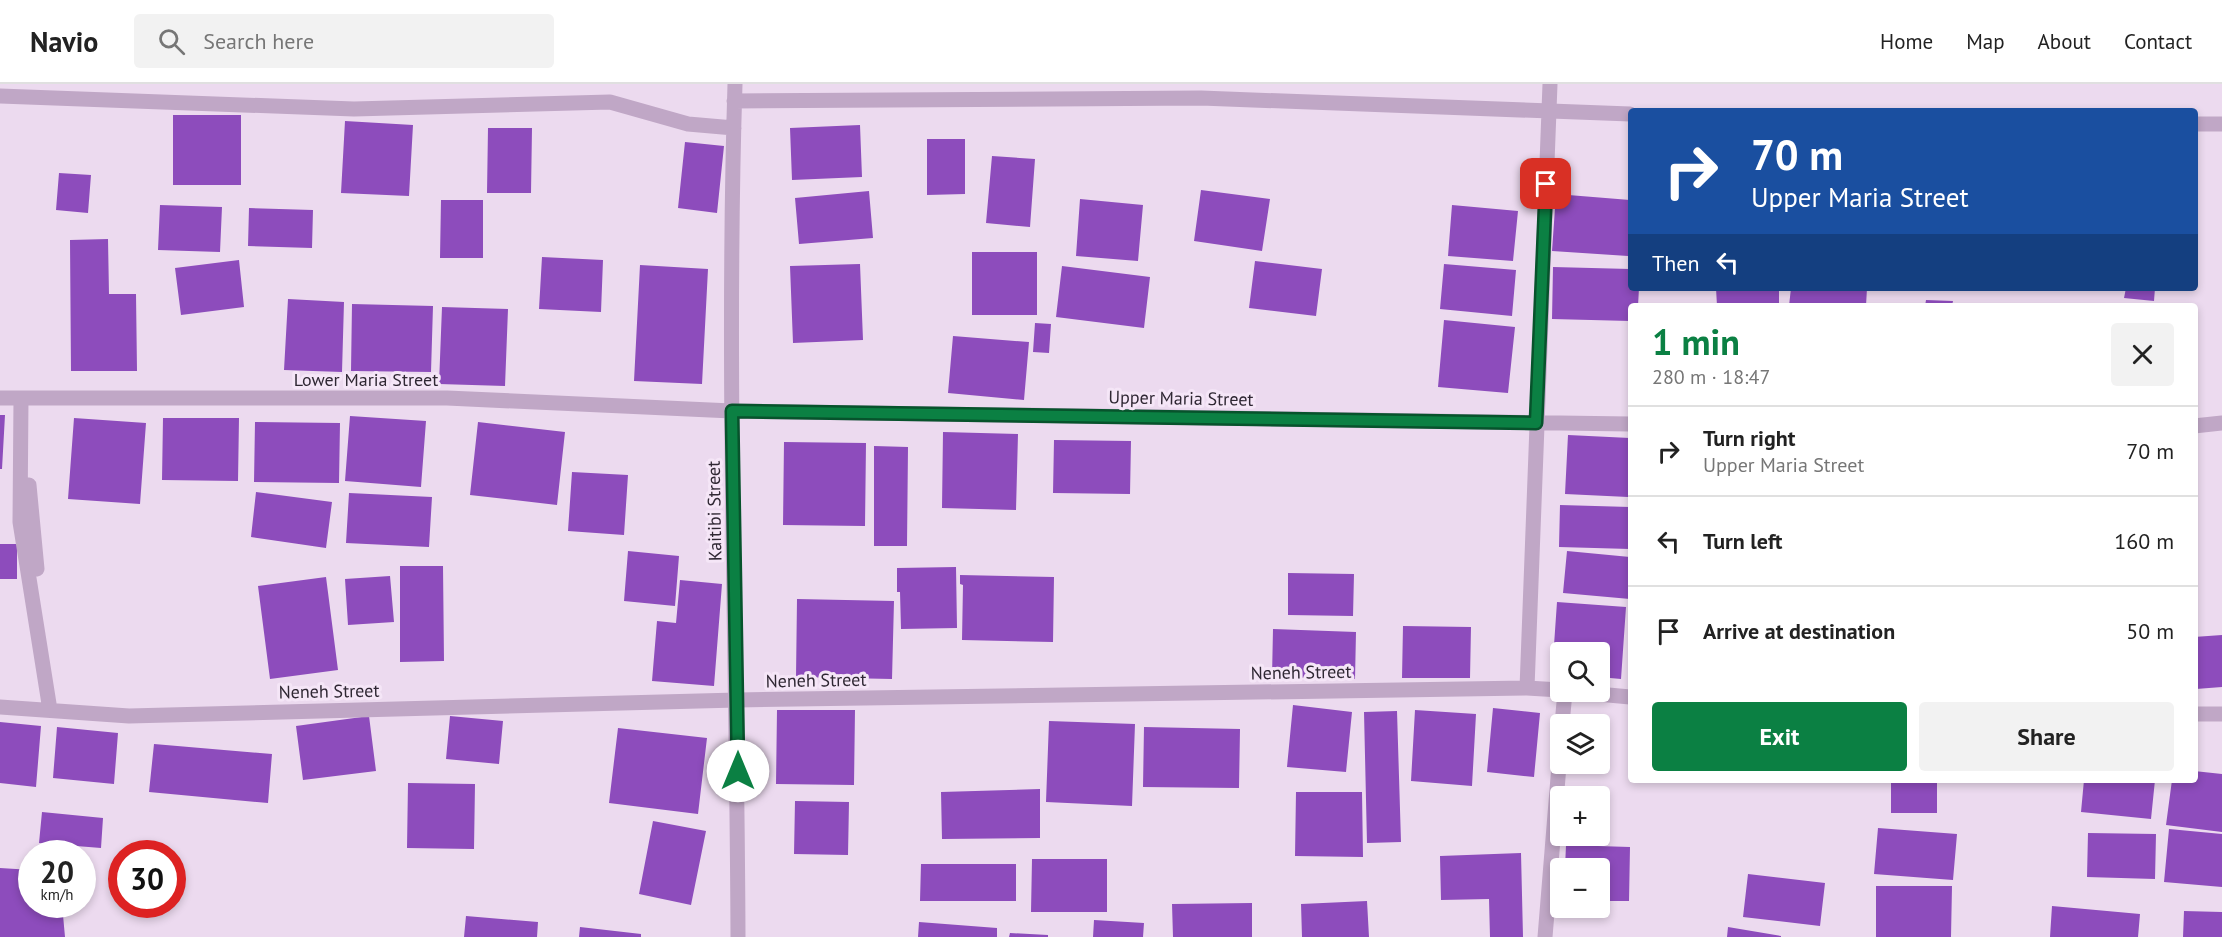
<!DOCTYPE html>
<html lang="en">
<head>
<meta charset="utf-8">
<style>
	:root { --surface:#fff; --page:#f2f2f2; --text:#222; --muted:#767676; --line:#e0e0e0; --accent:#0b8043 }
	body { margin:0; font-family:"PT Sans",sans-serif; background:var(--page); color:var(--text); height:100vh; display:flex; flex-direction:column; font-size:22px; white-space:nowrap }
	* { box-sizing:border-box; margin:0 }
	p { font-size:20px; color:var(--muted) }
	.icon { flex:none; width:33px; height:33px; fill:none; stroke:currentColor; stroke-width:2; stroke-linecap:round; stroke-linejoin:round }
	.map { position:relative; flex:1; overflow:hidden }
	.sheet { position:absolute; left:1628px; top:219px; width:570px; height:480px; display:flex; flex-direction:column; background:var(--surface); border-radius:6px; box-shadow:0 3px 9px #0003 }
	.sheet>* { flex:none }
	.top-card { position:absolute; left:1628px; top:24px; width:570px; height:183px; border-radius:6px; box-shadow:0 3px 9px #0003; background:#1a4fa0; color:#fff; overflow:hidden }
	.tools { position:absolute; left:1550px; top:558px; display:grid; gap:12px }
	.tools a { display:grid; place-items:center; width:60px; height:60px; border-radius:6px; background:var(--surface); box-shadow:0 3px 9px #0003; font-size:30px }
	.speed { position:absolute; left:18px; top:756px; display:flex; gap:12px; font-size:30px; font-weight:700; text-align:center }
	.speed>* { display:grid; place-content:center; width:78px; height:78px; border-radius:50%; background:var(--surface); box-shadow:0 3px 9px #0003; line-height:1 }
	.speed small { font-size:15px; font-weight:400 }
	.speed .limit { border:9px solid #d22; background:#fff; color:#111 }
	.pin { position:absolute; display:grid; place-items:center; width:51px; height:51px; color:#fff; margin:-26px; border-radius:12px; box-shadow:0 3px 9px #0006 }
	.me { position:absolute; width:66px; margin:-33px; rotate:0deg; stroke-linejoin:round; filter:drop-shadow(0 0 4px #0008) }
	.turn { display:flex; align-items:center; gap:21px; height:126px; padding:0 24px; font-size:27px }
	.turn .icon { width:78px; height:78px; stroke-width:2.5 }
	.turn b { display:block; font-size:42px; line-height:51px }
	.then { display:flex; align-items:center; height:57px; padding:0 24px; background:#0003; gap:12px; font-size:22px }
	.round { display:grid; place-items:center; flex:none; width:63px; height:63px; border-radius:6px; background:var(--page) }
	.headline { display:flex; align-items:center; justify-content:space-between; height:102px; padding:0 24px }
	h1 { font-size:36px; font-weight:700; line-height:45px; color:var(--accent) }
	.primary-button { display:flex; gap:12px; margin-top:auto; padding:12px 24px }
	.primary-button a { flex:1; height:69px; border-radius:6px; background:var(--accent); color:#fff; font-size:24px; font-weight:700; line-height:69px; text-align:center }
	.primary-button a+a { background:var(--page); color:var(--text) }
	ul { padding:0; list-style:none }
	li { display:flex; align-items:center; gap:18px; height:90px; padding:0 24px; border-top:2px solid var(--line) }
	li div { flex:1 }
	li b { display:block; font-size:22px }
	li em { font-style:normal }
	header { display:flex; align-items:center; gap:36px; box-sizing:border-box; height:84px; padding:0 30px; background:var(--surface); border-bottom:2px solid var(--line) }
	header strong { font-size:28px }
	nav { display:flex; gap:33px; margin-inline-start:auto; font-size:21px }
	.search { width:420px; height:54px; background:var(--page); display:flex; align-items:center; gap:15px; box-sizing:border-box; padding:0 21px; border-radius:6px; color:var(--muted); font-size:22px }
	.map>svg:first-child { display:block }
</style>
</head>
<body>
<header>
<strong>Navio</strong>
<div class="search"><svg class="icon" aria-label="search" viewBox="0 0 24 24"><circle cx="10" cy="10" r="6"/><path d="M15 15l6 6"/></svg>Search here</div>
<nav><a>Home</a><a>Map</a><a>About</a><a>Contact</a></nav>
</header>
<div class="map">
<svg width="2222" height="853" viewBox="0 0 2222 853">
	<rect width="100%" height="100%" fill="#ecdaef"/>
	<path fill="#8d4cbc" d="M173,31H241V101H173Z
		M345,37L413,41L409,112L341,109Z
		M860,41L862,93L792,96L790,44Z
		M488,44H532L531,109H487Z
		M927,55H965V110L927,111Z
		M685,58L724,62L717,129L678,124Z
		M992,72L1035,75L1030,143L986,139Z
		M59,89L91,91L88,129L56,126Z
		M1201,106L1270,115L1262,167L1194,157Z
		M869,107L873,154L799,160L795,114Z
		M1556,110L1630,116L1628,172L1552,167Z
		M1080,115L1143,121L1138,177L1076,172Z
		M441,116H483V174H440Z
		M160,121L222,123L220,168L158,166Z
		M1452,121L1518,127L1513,177L1448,172Z
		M249,124L313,126L312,164L248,162Z
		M108,155L109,210H136L137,287H71L70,156Z
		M972,168H1037V231H972Z
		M542,173L603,176L601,228L539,225Z
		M239,176L244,223L181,231L175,184Z
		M1255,177L1322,185L1316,232L1249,224Z
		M860,180L863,256L793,259L790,182Z
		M1444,180L1516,186L1512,232L1440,225Z
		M640,181L708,185L702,300L634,297Z
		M1062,182L1150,193L1144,244L1056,233Z
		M1553,183L1630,185V204H1639L1638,222H1630V237L1552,235Z
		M1716,204H1779V222H1717Z
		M1791,204H1867L1866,222H1789Z
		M2126,204H2155L2154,217L2124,214Z
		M288,215L344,218L342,288L284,286Z
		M1926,216L1953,217L1952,222H1925Z
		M352,220L433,222L431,288L351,287Z
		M442,223L508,225L505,302L439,300Z
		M1444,236L1515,243L1508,309L1438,303Z
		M1035,239L1051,240L1049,269L1033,268Z
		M953,252L1029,258L1024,316L948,309Z
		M0,331H5L2,385H0Z
		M350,332L426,337L421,403L345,397Z
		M74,334L146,339L140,420L68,415Z
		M163,334H239L238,397L162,396Z
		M255,338L340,339L339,399L254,398Z
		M478,338L565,348L557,421L470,411Z
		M943,348L1018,350L1016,426L942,424Z
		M1568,351L1630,354L1628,413L1565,410Z
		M1054,356L1131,357L1130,410L1053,409Z
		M784,358L866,359L865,442L783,441Z
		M874,362L908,363L907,462H874Z
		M572,388L628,391L624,451L568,447Z
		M256,408L332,418L326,464L251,453Z
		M349,409L432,413L429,463L346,459Z
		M1560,421L1630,423V465L1559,463Z
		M0,460H17V495H0Z
		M628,467L679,472L675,522L624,517Z
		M1567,467L1630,473V515L1563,509Z
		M400,482H443L444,577L400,578Z
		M956,483L957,544L901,545L900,508H897V484Z
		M1288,489L1354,490L1353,532L1288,531Z
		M960,491L1054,493L1053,558L962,556L963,501L960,500Z
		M390,492L394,538L348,541L345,495Z
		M326,493L338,586L270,595L258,502Z
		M680,496L722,500L714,602L652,597L657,537L676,539Z
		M797,515L894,517L892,595L796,593Z
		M1557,518L1626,523L1621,595L1599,593V568H1560V590H1552Z
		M1403,542L1471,543L1470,594H1402Z
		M1273,545L1356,548L1355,595L1272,593Z
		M2222,551V603L2196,605L2194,553Z
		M1293,621L1352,628L1346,688L1287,683Z
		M1493,624L1540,629L1534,693L1487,688Z
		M777,626H855L854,701L776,700Z
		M1415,626L1476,630L1472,702L1411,697Z
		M1397,627L1401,758L1367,759L1364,628Z
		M369,632L376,687L303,696L296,642Z
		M450,632L503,637L499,680L446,675Z
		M1049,637L1135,640L1132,722L1046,718Z
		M0,638L41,642L36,703L0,699Z
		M57,643L118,649L114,700L53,694Z
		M1144,643L1240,645L1239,704L1143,703Z
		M618,644L707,654L698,730L609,719Z
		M154,660L272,670L268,719L149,708Z
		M2194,687L2222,690V748L2166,741L2172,696H2194Z
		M1891,696H1937V729H1891Z
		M2084,696H2155L2151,735L2081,728Z
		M408,699L475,700L474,765L407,764Z
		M1040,705V754L942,755L941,708Z
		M1296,708H1362L1363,773L1295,772Z
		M795,717L849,718L848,771L794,770Z
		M42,728L103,734L101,764L39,759Z
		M653,737L706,747L691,821L639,810Z
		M1878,744L1957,750L1953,796L1874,790Z
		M2169,745L2222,750V803L2164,798Z
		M2088,749L2156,750L2155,795L2087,793Z
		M1566,761L1630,763L1629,817H1599V784H1565Z
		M1521,769L1523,853H1490L1489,815L1441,816L1440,772Z
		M1032,775H1107V828H1031Z
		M921,780H1016V817H920Z
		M0,784L32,786V820H62L65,853H0Z
		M1748,790L1825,799L1820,842L1743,833Z
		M1876,802H1952L1951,853H1876Z
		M1367,817L1369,853H1302L1301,820Z
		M1252,819V853H1173L1172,820Z
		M2052,822L2140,830L2138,853H2050Z
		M2184,827L2222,828V853H2183Z
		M466,832L538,838L537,853H464Z
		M1094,836L1144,839L1143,853H1093Z
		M919,838L997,844V853H918Z
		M580,843L641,850V853H579Z
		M1728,843L1781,852V853H1727Z
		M1010,849L1048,851V853H1009Z"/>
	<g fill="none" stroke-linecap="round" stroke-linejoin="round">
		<path stroke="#c0a7c6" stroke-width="15" d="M735,0C726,284 737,569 738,853
			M0,12L354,25L610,18L688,40L734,44
			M734,17L1201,14L1630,30
			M2194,40H2222
			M0,314H447L732,327L1630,340
			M21,315L20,438L50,626
			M2194,342L2222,339
			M29,401L37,485
			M1527,604L1550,0
			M1576,608L1630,613
			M0,623L129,632L737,616L1527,604L1560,606
			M2194,630H2222
			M1562,640L1565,608
			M1545,853L1560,669"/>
	</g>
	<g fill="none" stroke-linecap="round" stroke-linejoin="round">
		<g stroke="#07532c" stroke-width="15">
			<path id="route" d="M738,687L732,327L1536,339L1546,100"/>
		</g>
		<use href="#route" stroke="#0b8043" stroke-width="10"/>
	</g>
	<g text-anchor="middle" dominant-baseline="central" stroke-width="6" stroke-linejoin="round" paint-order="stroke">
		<g font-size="18" fill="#2f2733" stroke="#f5e6f7">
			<text x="366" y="295">Lower Maria Street</text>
			<text transform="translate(1181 314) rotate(1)">Upper Maria Street</text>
			<text transform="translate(714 427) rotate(-91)">Kaitibi Street</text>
			<text transform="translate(1301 588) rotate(-1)">Neneh Street</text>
			<text transform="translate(816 596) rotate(-1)">Neneh Street</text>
			<text transform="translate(329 607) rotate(-1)">Neneh Street</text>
		</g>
	</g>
</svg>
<div class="tools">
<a><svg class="icon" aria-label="search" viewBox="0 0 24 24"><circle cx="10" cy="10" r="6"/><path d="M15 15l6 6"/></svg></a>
<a><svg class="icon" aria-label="layers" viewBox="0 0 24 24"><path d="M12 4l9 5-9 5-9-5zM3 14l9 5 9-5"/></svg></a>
<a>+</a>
<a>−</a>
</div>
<div class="speed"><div>20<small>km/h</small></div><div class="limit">30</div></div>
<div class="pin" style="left:1546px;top:100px;background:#d93025"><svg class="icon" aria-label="arrive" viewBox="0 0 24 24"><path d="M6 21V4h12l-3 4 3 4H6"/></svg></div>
<svg class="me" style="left:738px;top:687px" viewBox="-20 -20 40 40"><circle r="19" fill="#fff"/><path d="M0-13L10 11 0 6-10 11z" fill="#0b8043"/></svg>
<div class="top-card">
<div class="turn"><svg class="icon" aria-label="right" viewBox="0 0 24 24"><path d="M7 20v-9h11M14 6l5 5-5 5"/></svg><div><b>70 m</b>Upper Maria Street</div></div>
<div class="then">Then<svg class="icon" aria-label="left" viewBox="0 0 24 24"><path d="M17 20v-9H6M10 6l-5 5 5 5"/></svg></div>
</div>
<section class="sheet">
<div class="headline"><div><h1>1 min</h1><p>280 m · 18:47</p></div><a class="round"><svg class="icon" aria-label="close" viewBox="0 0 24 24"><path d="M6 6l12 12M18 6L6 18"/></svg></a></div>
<ul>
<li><svg class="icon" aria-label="right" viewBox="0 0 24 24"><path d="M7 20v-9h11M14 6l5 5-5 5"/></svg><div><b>Turn right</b><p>Upper Maria Street</p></div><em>70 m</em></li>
<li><svg class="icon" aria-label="left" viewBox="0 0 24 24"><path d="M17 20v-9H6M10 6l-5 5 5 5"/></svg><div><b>Turn left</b></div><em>160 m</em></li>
<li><svg class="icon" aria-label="arrive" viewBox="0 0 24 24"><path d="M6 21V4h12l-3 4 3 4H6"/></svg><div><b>Arrive at destination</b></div><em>50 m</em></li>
</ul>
<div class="primary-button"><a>Exit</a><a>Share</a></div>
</section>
</div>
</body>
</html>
